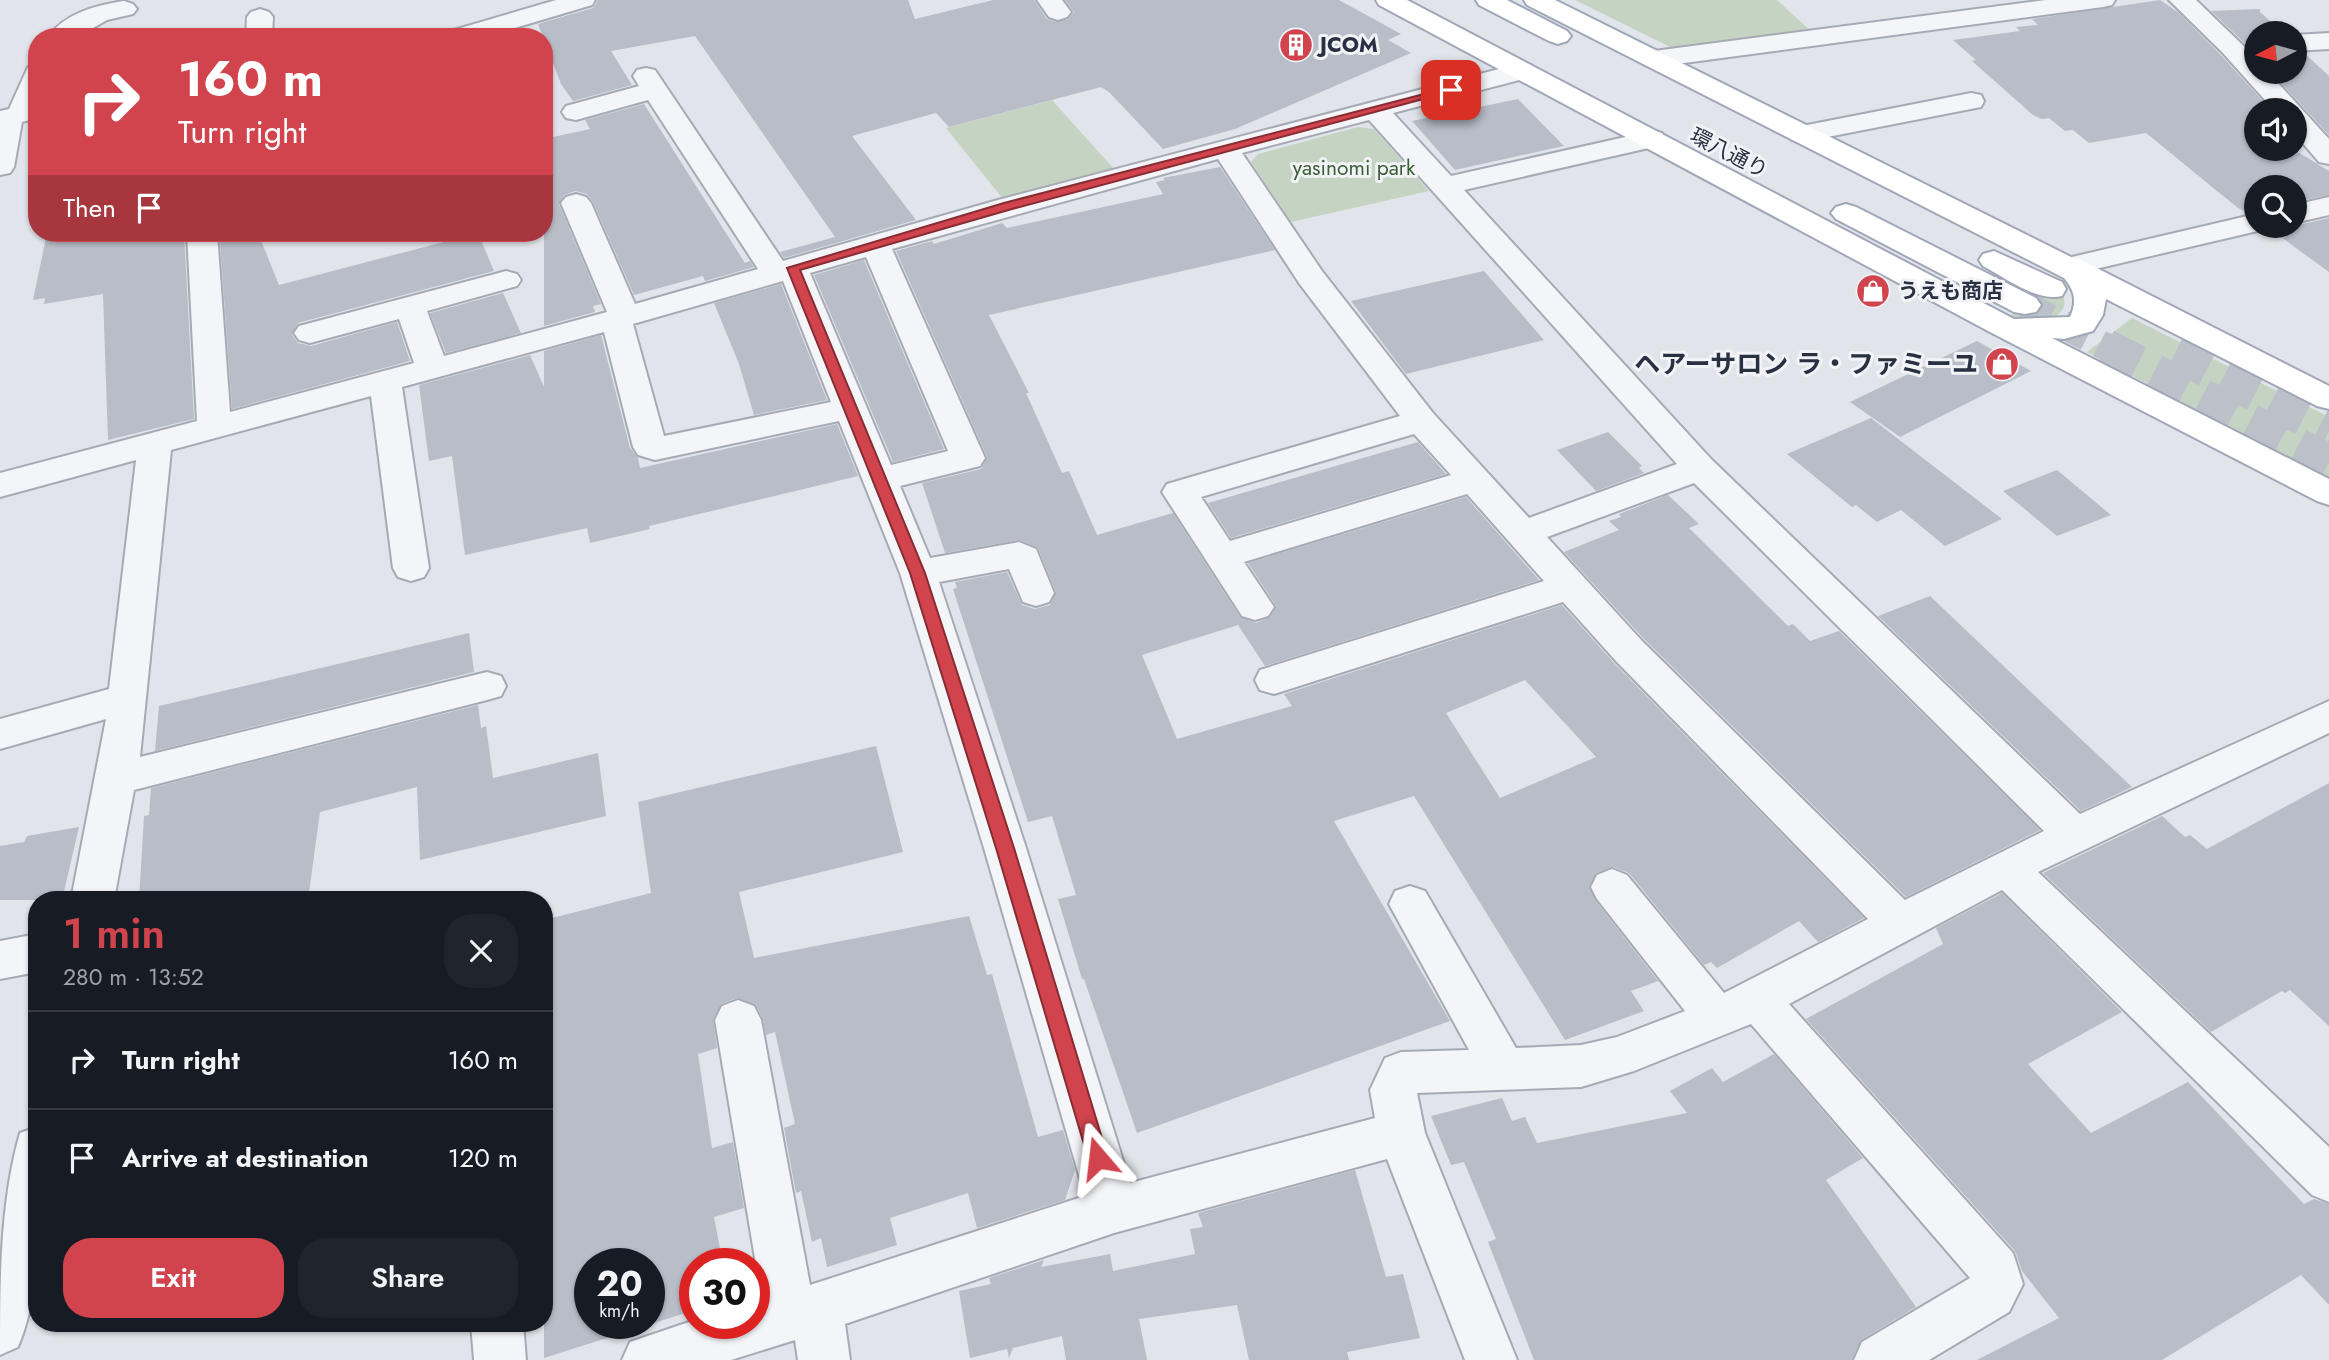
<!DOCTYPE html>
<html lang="en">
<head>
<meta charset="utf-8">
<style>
	:root { --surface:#171b24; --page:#20242c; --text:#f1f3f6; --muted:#9ea1a6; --line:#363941; --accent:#d1444e }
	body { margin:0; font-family:Jost,"Noto Sans JP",sans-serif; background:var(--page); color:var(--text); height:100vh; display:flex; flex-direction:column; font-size:26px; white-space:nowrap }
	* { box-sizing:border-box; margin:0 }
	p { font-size:23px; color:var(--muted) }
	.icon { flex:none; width:38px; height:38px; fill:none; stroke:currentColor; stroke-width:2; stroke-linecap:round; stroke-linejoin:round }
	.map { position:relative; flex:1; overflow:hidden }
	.drawer { position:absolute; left:28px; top:891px; width:525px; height:441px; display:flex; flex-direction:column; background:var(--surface); border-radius:28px; box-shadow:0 2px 5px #0004 }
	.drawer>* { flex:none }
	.top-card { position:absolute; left:28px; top:28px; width:525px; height:214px; border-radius:28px; box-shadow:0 2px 5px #0004; background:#d1444e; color:#fff; overflow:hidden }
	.needle { width:46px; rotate:264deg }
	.controls { position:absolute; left:2244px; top:21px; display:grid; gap:14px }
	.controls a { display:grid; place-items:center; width:63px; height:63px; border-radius:50%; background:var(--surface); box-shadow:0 2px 5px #0004; font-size:35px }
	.speed { position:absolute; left:574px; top:1248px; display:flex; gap:14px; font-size:35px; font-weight:700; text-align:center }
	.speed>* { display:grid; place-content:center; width:91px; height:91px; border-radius:50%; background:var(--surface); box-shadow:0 2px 5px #0004; line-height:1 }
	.speed small { font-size:18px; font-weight:400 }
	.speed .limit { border:10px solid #d22; background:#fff; color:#111 }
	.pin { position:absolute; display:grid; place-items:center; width:60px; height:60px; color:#fff; margin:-30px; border-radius:14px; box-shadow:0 4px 10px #0006 }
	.me { position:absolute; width:77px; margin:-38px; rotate:343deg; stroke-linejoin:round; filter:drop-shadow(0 0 5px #0008) }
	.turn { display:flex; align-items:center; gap:24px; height:147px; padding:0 35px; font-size:32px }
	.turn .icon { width:91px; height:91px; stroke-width:2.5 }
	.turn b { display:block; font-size:49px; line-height:60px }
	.then { display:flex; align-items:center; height:66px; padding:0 35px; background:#0003; gap:14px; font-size:26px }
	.round { display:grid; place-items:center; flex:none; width:74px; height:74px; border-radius:28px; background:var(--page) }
	.head { display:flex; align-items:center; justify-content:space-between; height:119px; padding:0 35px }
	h1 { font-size:42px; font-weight:600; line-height:52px; color:var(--accent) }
	.cta { display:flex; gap:14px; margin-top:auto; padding:14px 35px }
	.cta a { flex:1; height:80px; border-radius:28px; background:var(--accent); color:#fff; font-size:28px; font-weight:600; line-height:80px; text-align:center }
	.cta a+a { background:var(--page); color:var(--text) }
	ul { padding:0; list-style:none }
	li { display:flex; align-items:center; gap:21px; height:98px; padding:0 35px; border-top:2px solid var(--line) }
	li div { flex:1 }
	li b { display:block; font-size:26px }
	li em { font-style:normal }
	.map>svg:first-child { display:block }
</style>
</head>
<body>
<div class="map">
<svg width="2329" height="1360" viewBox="0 0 2329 1360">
	<rect width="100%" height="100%" fill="#e1e4ea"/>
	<path fill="#c5d4c2" d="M1575,0H1777L1813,33L1674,49Z
		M1052,100L1114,169L1003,199L946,128Z
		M1358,127L1374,129L1429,191L1291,222L1251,162L1258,154Z
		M2058,285C2083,325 2029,321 2005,319Z
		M2132,318L2329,417V480L2087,352Z"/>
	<path fill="#b8bdc7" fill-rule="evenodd" d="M598,0H908L915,19L993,0H1034L1047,19L1057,22L1068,19L1074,12L1065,0H1339L1401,34L1388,40L1411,53L1235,129L1163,149L1109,92L1101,87L949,127L936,113L852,136L916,220L784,258L780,252L835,237L695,36L611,51L632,85L573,101L561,84L538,24L593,8Z
		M2160,0L2179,13L2220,54L2271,110H2256V149H2293L2329,171V195L2294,202V187H2256V212L2249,213L2238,208L2146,133L2089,143L2073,130L2065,131L2049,118L2042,119L2033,115L1972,61L1976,60L1953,40L2020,31L2016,27L2038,25L2032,19Z
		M2260,9V12L2283,33H2256V54L2211,11Z
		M2304,53L2329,76V135L2271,72H2294V54Z
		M1518,99L1564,146L1455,170L1412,121Z
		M644,104L745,263L750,261L754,267L705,281L703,276L634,295L593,202L587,194L575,191L564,195L559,204L601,304L593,306L595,312L544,326V139L590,129L585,120Z
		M1220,167L1275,250L989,315L1029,393H1026L1062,473L1069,471L1097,535L1173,513L1240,617L1256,623L1270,617L1276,606L1248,563L1466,497L1539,580L1265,666L1238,625L1142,655L1177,739L1292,706L1284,694L1562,605L1614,663L1864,918L1818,942L1799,921L1717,968L1711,962L1704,965L1629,873L1613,867L1596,873L1589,886L1595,900L1658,981L1631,991L1644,1011L1565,1040L1414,796L1334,821L1450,1021L1137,1133L1084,979H1082L1058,899L1076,895L1052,816L1028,822L953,589L957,588L955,582L1007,572L1022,605L1035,609L1050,605L1056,592L1038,548L1020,540L945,553L922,483L981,469L987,457L896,251L932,241L934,244L1002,223L1007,228L1163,194L1156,182L1165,180L1163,178ZM1525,680L1596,757L1500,798L1446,713Z
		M2329,218V272L2270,229L2272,226H2294Z
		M47,233H184L194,419L108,440L103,294L44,304L45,298L33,300Z
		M252,233H258L279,285L478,233L494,271L298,323L292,335L298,343L311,346L397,322L410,361L232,409L220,242Z
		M864,260L944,449L893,462L814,275Z
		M1484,271L1544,340L1406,374L1351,301Z
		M781,284L827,400L754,415L739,364L714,303Z
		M503,293L521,333L446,353L430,313Z
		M601,335L630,448L638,458L640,468L837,424L858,476L649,526L650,529L590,543L587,528L465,555L452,456L429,461L419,385L530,355L544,387V351Z
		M1977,341L2031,371L1900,437L1850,402Z
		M1871,418L2002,519L1945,546L1901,510L1877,522L1856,505L1852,507L1787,454Z
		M1608,432L1642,466L1639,468L1644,473L1596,491L1557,450Z
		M1418,442L1446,474L1231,538L1208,503Z
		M2057,470L2111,515L2057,536L2003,491Z
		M1668,495L1699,524L1689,528L1788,626L1793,624L1810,641L1839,631L2040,830L1906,897L1644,639L1564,552L1619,530L1609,521L1621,517L1619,514Z
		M1930,596L2034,695L2132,787L2081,811L1878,616Z
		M469,633L474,672L155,751L159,706Z
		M478,705L481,728L486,726L493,778L598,753L606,816L420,860L417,787L320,812L308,900H139L144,816L149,815L151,788Z
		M876,746L903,852L739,892L754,958L969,916L987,975L992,974L1038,1137L1063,1130L1075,1170L1065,1200L977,1228L968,1193L890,1218L897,1245L827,1267L821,1238L812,1242L801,1191L796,1193L784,1128L795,1124L775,1032L766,1035L763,1019L756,1005L737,998L721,1004L713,1019L717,1048L698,1054L712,1148L733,1142L744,1208L714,1217L723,1264H695V1310L544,1358V920L651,893L638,802ZM590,1264H649V1323H590Z
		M2329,783V1026L2290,990L2285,993L2282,991L2211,1032L2043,873L2162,816L2185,837L2190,835L2207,849Z
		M79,827L62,900H0V846L24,842L27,836Z
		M2002,893L2122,1012L2028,1064L2091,1133L2188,1082L2304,1204L2314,1199L2329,1204V1305L2301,1275L2162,1360H1977L2059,1318L2022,1271L2015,1251L1806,1019L1943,944L1936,928Z
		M1774,1054L1863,1158L1826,1180L1916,1307L1861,1340L1852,1360H1534L1488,1242L1496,1239L1464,1162L1451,1165L1431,1116L1502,1098L1512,1121L1525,1117L1537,1143L1687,1113L1670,1091L1712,1068L1723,1082Z
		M1355,1170L1386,1277L1403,1274L1420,1338L1347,1352L1349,1360H1249L1237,1305L1139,1319L1147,1360H1066L1062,1336L1013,1348L1009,1358L1007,1349L970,1358L959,1291L991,1284L989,1278L1044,1260L1041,1267L1110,1254L1113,1271L1195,1254L1190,1229L1203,1227L1198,1213Z"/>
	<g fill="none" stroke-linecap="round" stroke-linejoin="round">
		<path stroke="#bcc0c8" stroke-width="28" stroke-dasharray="28 14" stroke-linecap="butt" d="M2025,305L2110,349"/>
		<path stroke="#bcc0c8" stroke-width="36" stroke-dasharray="36 18" stroke-linecap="butt" d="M2106,347L2329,462
			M2175,353L2329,431"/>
		<g stroke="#a6aab4" stroke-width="4">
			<path id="minor" d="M556,0H595L592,5L485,37H443L447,32Z
				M1037,0H1062L1071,12L1067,17L1058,20L1049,17Z
				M2046,0H2115L2112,5L2103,7L1654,67L1645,65L1641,59L1645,53L1654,51Z
				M2169,0H2196L2256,58V72H2268L2329,139V164L2319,162L2294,133V110H2274L2222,52Z
				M124,1L133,4L137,9L133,14L107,20L77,37H48C65,13 97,5 124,1Z
				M260,9L269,12L273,17L272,37H246L247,17L251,12Z
				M2329,33V49L2294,51V35Z
				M1522,63L1531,65L1535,71L1531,77L1393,113L1451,176L1652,131L1662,133L1666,139L1662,145L1464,190L1712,460L2080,814L2329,701V733L2038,872L2329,1147V1202L2312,1195L2002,890L1789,1004L2013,1253L2023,1284L2009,1312L1929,1360H1854L1862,1342L1970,1278L1751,1024L1634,1071L1581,1087L1417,1093L1425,1133L1517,1360H1465L1387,1159L1114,1233L845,1324L850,1360H798L795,1340L731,1360H622L630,1342L695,1320V1323H754V1302L762,1300L715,1020L722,1006L738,1000L754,1006L761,1020L810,1285L1085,1196L984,848L900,573L839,421L655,460L638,455L633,447L604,332L402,387L429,568L424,577L411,581L398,577L393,568L371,396L171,450L140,757L487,672L501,676L506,686L501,696L487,700L134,790L114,900H71L106,719L0,749V719L109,689L136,460L0,497V473L197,421L187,233H217L230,412L414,363L399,319L310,343L299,340L294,333L299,326L495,274L506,271L517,274L521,280L517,286L427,311L444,356L607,312L561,203L566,197L576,194L586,197L591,203L635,304L758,269L648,100L576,120L566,118L562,112L566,106L639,86L633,76L637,70L646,68L655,70L783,261L998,200ZM1369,120L1677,464L1529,518L1433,413L1322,271L1242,153ZM1218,159L1299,283L1400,416L1167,484L1162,492L1242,616L1255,620L1268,616L1274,607L1244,562L1467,494L1544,581L1260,670L1255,680L1260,690L1274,694L1563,602L1616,661L1868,919L1724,993L1627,875L1612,869L1597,875L1591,887L1597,899L1685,1011L1617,1037L1581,1045L1516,1048L1425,891L1410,886L1395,891L1389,904L1469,1050L1401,1052L1385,1058L1370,1090L1375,1118L1130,1183L1026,848L939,582L1009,569L1023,602L1036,606L1049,602L1054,593L1036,549L1019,542L930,558L900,486L980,466L985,458L892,249ZM866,257L948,451L891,465L810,273ZM783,281L831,402L664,436L633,324ZM1414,434L1451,475L1230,541L1201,497ZM1694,483L2044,831L1905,900L1642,641L1547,537Z
				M37,65V106L30,120L22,122L14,167L10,173L0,175V111L9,109L28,67Z
				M1971,93L1981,95L1984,101L1981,107L1802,142L1792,140L1788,134L1792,128L1802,126Z
				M2329,197V215L2294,223V205Z
				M2256,214V226H2269L2266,229L2070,275L2059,272L2055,266L2059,260Z
				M37,934V972L0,979V941Z
				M37,1127C37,1198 46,1280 18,1347L0,1355C0,1281 0,1202 20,1133Z
				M471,1323H523L526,1360H474Z"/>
		</g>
		<g stroke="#a0a7b6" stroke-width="4">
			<path id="major" d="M1376,0H1407L2014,319L2070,317C2077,302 2075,291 2064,278L1527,5L1524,0H1555L2071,257L2081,260L2329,386V409L2317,406L2106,299L2103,315L2093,331L2064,339L2052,338L2329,479V505L2317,501L1990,332L1379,5Z
				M1476,0H1507L1567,31L1571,36L1567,41L1558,44L1549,41L1479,5Z
				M1846,204L1856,207L2036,298L2041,305L2036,312L2025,314L2014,312L1836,219L1831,213L1836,207Z
				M1994,251L2062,282L2066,289L2062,296C2036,302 2006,278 1983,266L1979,260L1983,254Z"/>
		</g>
		<use href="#minor" fill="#f4f5f8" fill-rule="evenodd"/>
		<use href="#major" fill="#fff" fill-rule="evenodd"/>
	</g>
	<path fill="#d1444e" stroke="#882c33" stroke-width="2" d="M1447,88L1457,90L1012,209L800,270L925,573L1014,848L1108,1158L1105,1165L1098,1168L1091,1165L1088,1158L996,848L910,573L787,268L1004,203Z"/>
	<defs>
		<g id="building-disc" transform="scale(1.75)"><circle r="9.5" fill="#d1444e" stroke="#f1f3f7"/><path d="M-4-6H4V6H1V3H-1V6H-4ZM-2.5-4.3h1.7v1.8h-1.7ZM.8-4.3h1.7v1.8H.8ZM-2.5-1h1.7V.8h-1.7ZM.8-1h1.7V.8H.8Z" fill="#fff"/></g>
		<g id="shop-disc" transform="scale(1.75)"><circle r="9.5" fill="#d1444e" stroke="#f1f3f7"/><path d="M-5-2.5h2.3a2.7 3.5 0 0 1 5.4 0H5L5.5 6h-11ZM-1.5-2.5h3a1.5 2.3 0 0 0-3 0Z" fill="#fff"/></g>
	</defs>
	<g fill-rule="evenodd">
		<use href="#building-disc" x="1296" y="45"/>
		<use href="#shop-disc" x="1873" y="291"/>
		<use href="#shop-disc" x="2002" y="364"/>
	</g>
	<g text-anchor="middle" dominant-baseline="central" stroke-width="6" stroke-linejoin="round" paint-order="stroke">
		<g font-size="21" font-weight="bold" fill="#293042" stroke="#f1f3f7" text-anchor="start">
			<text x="1320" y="45">JCOM</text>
			<text x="1898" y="291">うえも商店</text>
		</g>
		<g font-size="21" fill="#293042" stroke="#f1f3f7">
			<text transform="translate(1729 153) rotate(27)">環八通り</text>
		</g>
		<g font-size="21" fill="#3a5e36" stroke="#f1f3f7">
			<text x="1354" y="168">yasinomi park</text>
		</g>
		<g font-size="26" font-weight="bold" fill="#293042" stroke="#f1f3f7" text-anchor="end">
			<text x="1978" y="364">ヘアーサロン ラ・ファミーユ</text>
		</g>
	</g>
</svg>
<div class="controls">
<a><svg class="needle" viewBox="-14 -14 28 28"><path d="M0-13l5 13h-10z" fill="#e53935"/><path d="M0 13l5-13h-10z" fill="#9ea1a6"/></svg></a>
<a><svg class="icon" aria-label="sound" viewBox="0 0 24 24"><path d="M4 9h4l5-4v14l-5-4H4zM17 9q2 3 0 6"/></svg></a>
<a><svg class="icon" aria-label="search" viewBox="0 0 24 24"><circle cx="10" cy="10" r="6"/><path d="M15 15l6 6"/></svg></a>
</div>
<div class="speed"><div>20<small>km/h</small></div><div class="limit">30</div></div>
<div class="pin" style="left:1451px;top:90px;background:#d93025"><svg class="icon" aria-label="arrive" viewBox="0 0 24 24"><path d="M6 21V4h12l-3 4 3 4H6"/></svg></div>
<svg class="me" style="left:1098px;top:1158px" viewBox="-20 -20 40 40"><path d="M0-17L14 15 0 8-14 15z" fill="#d1444e" stroke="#fff" stroke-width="4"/></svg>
<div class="top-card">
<div class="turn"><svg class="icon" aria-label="right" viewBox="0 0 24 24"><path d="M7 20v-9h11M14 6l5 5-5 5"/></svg><div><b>160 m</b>Turn right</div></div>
<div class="then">Then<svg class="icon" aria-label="arrive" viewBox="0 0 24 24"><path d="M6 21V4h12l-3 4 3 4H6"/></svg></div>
</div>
<section class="drawer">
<div class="head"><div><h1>1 min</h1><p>280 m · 13:52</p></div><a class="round"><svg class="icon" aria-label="close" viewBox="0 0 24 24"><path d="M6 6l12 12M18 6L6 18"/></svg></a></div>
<ul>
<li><svg class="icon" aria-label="right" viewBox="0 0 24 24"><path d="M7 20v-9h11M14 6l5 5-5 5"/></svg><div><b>Turn right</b></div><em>160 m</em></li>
<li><svg class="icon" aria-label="arrive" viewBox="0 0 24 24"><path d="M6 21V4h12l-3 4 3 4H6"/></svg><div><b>Arrive at destination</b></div><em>120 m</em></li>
</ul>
<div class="cta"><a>Exit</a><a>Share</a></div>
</section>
</div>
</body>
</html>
